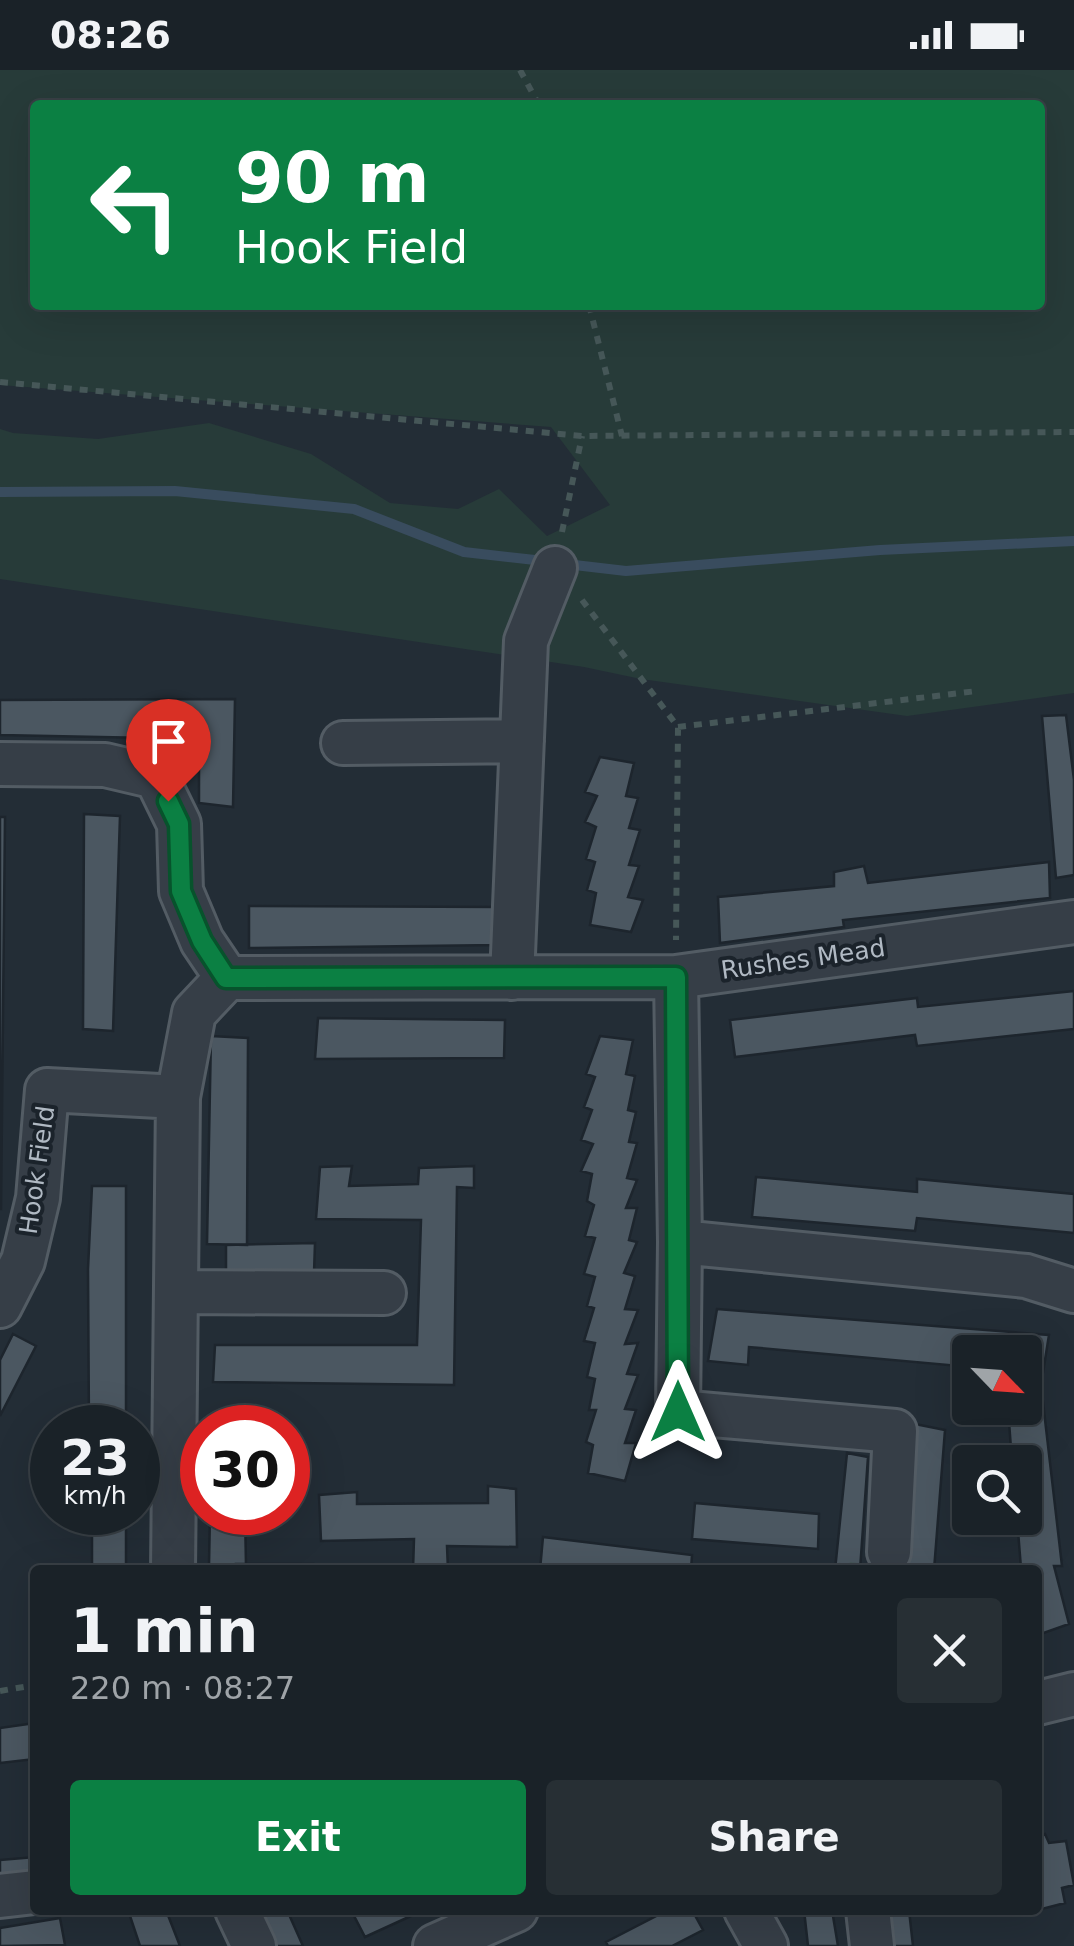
<!DOCTYPE html>
<html lang="en">
<head>
<meta charset="utf-8">
<style>
	:root { --surface:#1a2228; --page:#272f34; --text:#f1f3f6; --muted:#9fa4a8; --line:#383f45; --accent:#0b8043 }
	body { margin:0; font-family:"DejaVu Sans",sans-serif; background:var(--page); color:var(--text); height:100vh; display:flex; flex-direction:column; font-size:38px; white-space:nowrap }
	* { box-sizing:border-box; margin:0 }
	p { font-size:32px; color:var(--muted) }
	.icon { flex:none; width:55px; height:55px; fill:none; stroke:currentColor; stroke-width:2; stroke-linecap:round; stroke-linejoin:round }
	.map { position:relative; flex:1; overflow:hidden }
	.panel { position:absolute; left:30px; top:1495px; width:1012px; height:350px; display:flex; flex-direction:column; background:var(--surface); border-radius:10px; box-shadow:0 10px 40px #0002,0 0 0 2px var(--line) }
	.panel>* { flex:none }
	.hud { position:absolute; left:30px; top:30px; width:1015px; height:210px; border-radius:10px; box-shadow:0 10px 40px #0002,0 0 0 2px var(--line); background:#0b8043; color:#fff; overflow:hidden }
	.needle { width:65px; rotate:115deg }
	.tools { position:absolute; left:952px; top:1265px; display:grid; gap:20px }
	.tools a { display:grid; place-items:center; width:90px; height:90px; border-radius:10px; background:var(--surface); box-shadow:0 10px 40px #0002,0 0 0 2px var(--line); font-size:50px }
	.speed { position:absolute; left:30px; top:1335px; display:flex; gap:20px; font-size:50px; font-weight:700; text-align:center }
	.speed>* { display:grid; place-content:center; width:130px; height:130px; border-radius:50%; background:var(--surface); box-shadow:0 10px 40px #0002,0 0 0 2px var(--line); line-height:1 }
	.speed small { font-size:25px; font-weight:400 }
	.speed .limit { border:15px solid #d22; background:#fff; color:#111 }
	.pin { position:absolute; display:grid; place-items:center; width:85px; height:85px; color:#fff; margin:-102px -42px; border-radius:50% 50% 50% 0; rotate:-45deg; box-shadow:0 0 10px #0007 }
	.pin .icon { rotate:45deg }
	.me { position:absolute; width:110px; margin:-55px; rotate:0deg; stroke-linejoin:round; filter:drop-shadow(0 0 8px #0008) }
	.turn { display:flex; align-items:center; gap:35px; height:210px; padding:0 40px; font-size:45px }
	.turn .icon { width:130px; height:130px; stroke-width:2.5 }
	.turn b { display:block; font-size:70px; line-height:85px }
	.round { display:grid; place-items:center; flex:none; width:105px; height:105px; border-radius:10px; background:var(--page) }
	.headline { display:flex; align-items:center; justify-content:space-between; height:170px; padding:0 40px }
	h1 { font-size:60px; font-weight:600; line-height:75px }
	.cta { display:flex; gap:20px; margin-top:auto; padding:20px 40px }
	.cta a { flex:1; height:115px; border-radius:10px; background:var(--accent); color:#fff; font-size:40px; font-weight:600; line-height:115px; text-align:center }
	.cta a+a { background:var(--page); color:var(--text) }
	.status { display:flex; justify-content:space-between; align-items:center; height:70px; padding:0 50px; background:var(--surface); direction:ltr }
	.status svg { height:28px; fill:currentColor }
	.map>svg:first-child { display:block }
</style>
</head>
<body>
<div class="status"><b>08:26</b><svg viewBox="0 0 49 12"><path d="M0 12V9h3v3zM5 12V6h3v6zM10 12V3h3v9zM15 12V0h3v12zM26 1h20v11H26zM47 4h2v5h-2z"/></svg></div>
<div class="map">
<svg width="1074" height="1876" viewBox="0 0 1074 1876">
	<rect width="100%" height="100%" fill="#232d36"/>
	<path fill="#273b39" fill-rule="evenodd" d="M0,0H1074V623L907,646L641,609L584,597L0,509V359L13,363L98,369L209,353L311,384L390,433L458,439L499,419L547,466L610,435L551,357L0,315ZM35,35H1040V235H35Z"/>
	<g fill="none" stroke-linecap="round" stroke-linejoin="round">
		<path stroke="#394c5e" stroke-width="10" d="M0,422L175,421L354,439L464,482L544,491
			M566,494L626,501L880,480L1074,471"/>
	</g>
	<path fill="#4b5761" stroke="#1d252d" stroke-width="2.5" d="M235,629L233,737L199,733V669L0,665V630Z
		M1066,645L1074,710V805L1056,808L1042,646Z
		M600,687L634,693L626,726L638,728L629,758L640,760L629,795L639,796L628,827L643,830L631,862L590,855L596,823L587,820L595,792L586,789L596,757L585,752L597,726L585,722Z
		M84,744L120,746L113,961L83,959Z
		M0,747H5L1,1139H0Z
		M1049,792L1050,828L843,850L844,857L720,873L718,827L834,816V802L864,796L868,813Z
		M249,836L501,837L499,875L249,878Z
		M1074,921V959L917,976L915,965L735,987L730,950L917,928L918,937Z
		M318,948L505,950L504,988L315,989Z
		M211,966L248,968L247,1175L207,1174Z
		M600,966L633,970L626,1004L635,1006L628,1040L636,1042L629,1072L637,1073L627,1108L637,1110L626,1138H637L629,1170L637,1172L624,1203L635,1206L625,1239L638,1240L625,1274L638,1273L627,1304L638,1305L625,1339L636,1340L625,1373H636L625,1411L588,1403L593,1375L586,1372L596,1340H589L595,1309L587,1307L595,1273L584,1271L594,1238L587,1236L595,1207L584,1204L595,1168L585,1166L594,1135L587,1131L592,1104L581,1101L593,1074L581,1070L592,1040L584,1037L595,1007L586,1004Z
		M352,1096L349,1116L418,1114L419,1098L474,1096V1118L457,1117L454,1315L213,1312L215,1275H417L421,1150L316,1149L320,1097Z
		M756,1107L917,1122V1109L1074,1124V1163L917,1148L915,1161L752,1147Z
		M92,1116H126V1358H89L88,1199Z
		M315,1173L314,1203L226,1204V1175Z
		M717,1239L1049,1265L1041,1315L1025,1321V1282H970V1297L749,1277L748,1295L708,1291Z
		M13,1264L36,1276L0,1346V1290Z
		M1041,1315L1062,1496H1054L1069,1554L1038,1565V1500L1021,1498L1017,1448H1025V1392H1012L1008,1338H1025V1321Z
		M915,1354L945,1360L934,1500H903Z
		M847,1383L868,1387L860,1500H835Z
		M488,1416L516,1419L517,1477L447,1476L448,1500H413L414,1469L321,1471L319,1425L357,1422V1434L488,1433Z
		M695,1433L819,1444L818,1479L692,1469Z
		M92,1442H126V1500H92Z
		M210,1442H245L246,1496H209Z
		M543,1467L692,1485L691,1500H540Z
		M236,1494H313V1500H236Z
		M35,1653V1689L0,1693V1658Z
		M1045,1764L1049,1773L1066,1771L1074,1815L1062,1818L1065,1833L1038,1840V1766Z
		M35,1787V1813L0,1816V1790Z
		M128,1840H166L180,1876H140Z
		M244,1840H287L303,1876H261Z
		M351,1840H424L365,1867Z
		M668,1840H692L703,1860L672,1876H608L606,1872Z
		M804,1840H832L838,1876H808Z
		M880,1840H909L913,1876H884Z
		M60,1848L65,1875L0,1876V1858Z"/>
	<g fill="none" stroke-linecap="round" stroke-linejoin="round">
		<g stroke="#535c64" stroke-width="48">
			<path id="minor" d="M343,673L522,671
				M0,694L105,695L156,707L179,754L181,821L202,871L227,908
				M512,908L526,571L555,498
				M680,1172L1026,1206L1074,1221
				M177,1222L384,1223
				M0,1236L23,1191L38,1128L47,1020L178,1027
				M889,1482L895,1361L678,1342L680,1172L676,907L1074,852
				M173,1500L178,1027L194,943L227,908L676,907
				M1038,1633L1074,1624
				M0,1826L35,1822
				M237,1840L254,1876
				M746,1840L766,1876
				M868,1840L872,1876
				M435,1876L516,1840"/>
		</g>
		<path stroke="#465758" stroke-width="6" stroke-dasharray="8 8" stroke-linecap="butt" d="M520,0L539,35
			M589,235L622,366
			M0,312L582,366L1074,362
			M562,462L582,366
			M582,530L678,657L676,870
			M678,657L977,621
			M836,1500L842,1494L858,1496
			M0,1621L35,1615"/>
		<use href="#minor" stroke="#363e47" stroke-width="42"/>
	</g>
	<g fill="none" stroke-linecap="round" stroke-linejoin="round">
		<g stroke="#07532c" stroke-width="25">
			<path id="route" d="M168,731L179,754L181,821L202,871L226,908L676,907L678,1342"/>
		</g>
		<use href="#route" stroke="#0b8043" stroke-width="18"/>
	</g>
	<g text-anchor="middle" dominant-baseline="central" stroke-width="8" stroke-linejoin="round" paint-order="stroke">
		<g font-size="25" fill="#b0b9c3" stroke="#1b232b">
			<text transform="translate(803 889) rotate(-8)">Rushes Mead</text>
			<text transform="translate(37 1100) rotate(-82)">Hook Field</text>
		</g>
	</g>
</svg>
<div class="tools">
<a><svg class="needle" viewBox="-14 -14 28 28"><path d="M0-13l5 13h-10z" fill="#e53935"/><path d="M0 13l5-13h-10z" fill="#9fa4a8"/></svg></a>
<a><svg class="icon" aria-label="search" viewBox="0 0 24 24"><circle cx="10" cy="10" r="6"/><path d="M15 15l6 6"/></svg></a>
</div>
<div class="speed"><div>23<small>km/h</small></div><div class="limit">30</div></div>
<div class="pin" style="left:168px;top:731px;background:#d93025"><svg class="icon" aria-label="arrive" viewBox="0 0 24 24"><path d="M6 21V4h12l-3 4 3 4H6"/></svg></div>
<svg class="me" style="left:678px;top:1342px" viewBox="-20 -20 40 40"><path d="M0-17L14 15 0 8-14 15z" fill="#0b8043" stroke="#fff" stroke-width="4"/></svg>
<div class="hud">
<div class="turn"><svg class="icon" aria-label="left" viewBox="0 0 24 24"><path d="M17 20v-9H6M10 6l-5 5 5 5"/></svg><div><b>90 m</b>Hook Field</div></div>
</div>
<section class="panel">
<div class="headline"><div><h1>1 min</h1><p>220 m · 08:27</p></div><a class="round"><svg class="icon" aria-label="close" viewBox="0 0 24 24"><path d="M6 6l12 12M18 6L6 18"/></svg></a></div>
<div class="cta"><a>Exit</a><a>Share</a></div>
</section>
</div>
</body>
</html>
